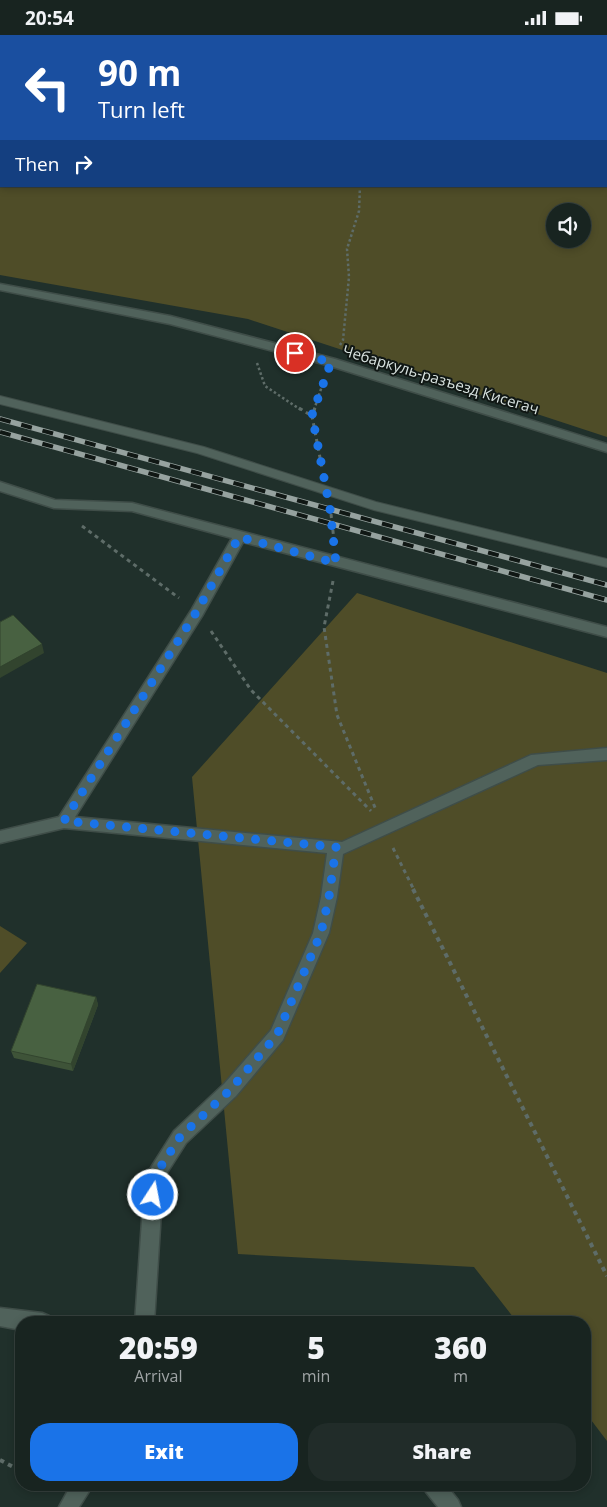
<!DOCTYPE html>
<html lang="en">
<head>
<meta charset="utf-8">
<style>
	:root { --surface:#182420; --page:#212c29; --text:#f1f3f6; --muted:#9fa4a5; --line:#36413e; --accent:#1a73e8 }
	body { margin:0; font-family:"Open Sans",sans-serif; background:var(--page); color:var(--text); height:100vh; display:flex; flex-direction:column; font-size:19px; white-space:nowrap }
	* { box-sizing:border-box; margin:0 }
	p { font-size:16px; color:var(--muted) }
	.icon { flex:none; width:28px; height:28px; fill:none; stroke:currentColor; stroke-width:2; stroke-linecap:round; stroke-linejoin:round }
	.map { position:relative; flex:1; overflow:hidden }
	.details { position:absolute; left:15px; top:1281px; width:576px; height:175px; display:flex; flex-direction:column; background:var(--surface); border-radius:20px; box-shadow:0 2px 8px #0003,0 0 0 1px var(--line) }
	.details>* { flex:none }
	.hud { position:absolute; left:0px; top:0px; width:608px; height:152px; box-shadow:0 2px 8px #0003,0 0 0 1px var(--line); background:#1a4fa0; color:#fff; overflow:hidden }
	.buttons { position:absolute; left:546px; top:168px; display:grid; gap:10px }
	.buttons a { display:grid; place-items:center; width:45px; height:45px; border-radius:50%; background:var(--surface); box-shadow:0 2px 8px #0003,0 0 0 1px var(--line); font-size:25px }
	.pin { position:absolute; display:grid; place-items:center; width:42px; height:42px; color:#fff; margin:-21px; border:2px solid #fff; border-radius:50%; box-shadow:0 1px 5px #0007 }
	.me { position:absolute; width:55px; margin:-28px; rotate:11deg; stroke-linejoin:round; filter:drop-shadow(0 0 4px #0008) }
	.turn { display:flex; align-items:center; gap:18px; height:105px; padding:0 15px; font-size:22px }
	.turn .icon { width:65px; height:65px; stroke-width:2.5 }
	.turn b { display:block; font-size:35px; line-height:42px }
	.then { display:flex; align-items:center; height:48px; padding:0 15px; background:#0003; gap:10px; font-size:19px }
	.eta { display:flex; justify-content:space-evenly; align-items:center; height:85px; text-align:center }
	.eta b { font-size:30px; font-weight:800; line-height:35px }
	.cta { display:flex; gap:10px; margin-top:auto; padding:10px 15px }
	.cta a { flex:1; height:58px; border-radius:20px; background:var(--accent); color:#fff; font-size:20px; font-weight:800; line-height:58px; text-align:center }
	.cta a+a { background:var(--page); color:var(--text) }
	.status { display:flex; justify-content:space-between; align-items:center; height:35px; padding:0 25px; background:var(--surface); direction:ltr }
	.status svg { height:14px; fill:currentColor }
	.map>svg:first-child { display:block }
</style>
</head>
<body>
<div class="status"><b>20:54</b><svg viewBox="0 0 49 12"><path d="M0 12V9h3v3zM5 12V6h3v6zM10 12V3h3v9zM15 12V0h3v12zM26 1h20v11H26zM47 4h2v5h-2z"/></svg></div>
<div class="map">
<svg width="607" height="1472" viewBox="0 0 607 1472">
	<rect width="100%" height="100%" fill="#20302b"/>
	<path fill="#4f4d28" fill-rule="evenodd" d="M0,0H607V402L248,284L0,240ZM1,1H606V151H1ZM555,176H582V204H555Z
		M357,558L607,638V1406L585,1377V1288L517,1287L474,1232L238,1219L192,742Z
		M0,891L27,908L0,938Z"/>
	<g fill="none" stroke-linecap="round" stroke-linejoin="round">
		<g stroke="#3f4d48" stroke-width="2">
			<path id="lane" d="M0,361L204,412L376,467L607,524V532L374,475L197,418L0,369Z"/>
		</g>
		<g stroke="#3f4d48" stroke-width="3">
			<path id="street" d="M0,447L55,465L132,468L607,592V602L243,507L202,581L75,782L342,807L531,720L607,713V725L538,730L343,819L337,862L329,898L283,1005L236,1061L186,1108L163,1144L154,1288H135L145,1142L174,1096L224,1049L271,995L313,898L321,862L327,818L64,793L0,808V796L59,782L192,574L232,503L132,476L54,473L0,456Z
				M0,1273L42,1278L49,1281L51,1288H21V1295L0,1291Z
				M71,1450H93L79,1472H59Z
				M423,1450H446L458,1465L461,1472H438L426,1457Z"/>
		</g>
		<g stroke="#3f4d48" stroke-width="3">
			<path id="secondary" d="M0,249L170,281L335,324L607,409V417L327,330L170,289L0,255Z"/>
		</g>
		<path stroke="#5e6c68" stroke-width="2.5" stroke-dasharray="2.5 2.5" stroke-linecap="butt" d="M340,310L343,305L349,242L347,214L359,176L360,151
			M257,328L265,351L301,375
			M314,375L324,345"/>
		<path stroke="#5e6c68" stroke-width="3" stroke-dasharray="4 4" stroke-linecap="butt" d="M299,373L312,381
			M315,373L312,381L322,433
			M331,479L334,505
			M82,491L179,563
			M333,546L324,592L337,680L376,775
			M211,596L251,655L371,776
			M393,813L414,855"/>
		<path stroke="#5e6c68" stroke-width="4" stroke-dasharray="4.5 4.5" stroke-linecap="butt" d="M413,854L607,1241
			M0,1425L21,1436
			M46,1450L52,1453"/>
		<use href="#lane" fill="#50625b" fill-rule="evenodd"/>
		<use href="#street" fill="#50625b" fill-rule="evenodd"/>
		<use href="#secondary" fill="#50625b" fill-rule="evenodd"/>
		<g stroke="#96a29f" stroke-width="5.5">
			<path id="rail" d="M0,384L607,550
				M0,397L607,565"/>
		</g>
		<use href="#rail" stroke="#101714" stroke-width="4" stroke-dasharray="11" stroke-linecap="butt"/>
	</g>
	<path fill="#3e5338" d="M100,0H142L141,1H100Z
		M96,962L98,970L73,1036L14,1023L11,1016Z"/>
	<path fill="#32442e" d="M132,0H142L141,1H130Z
		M42,609L44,618L0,643V632Z
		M96,962L98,970L73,1036L71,1029Z"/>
	<path fill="#486141" stroke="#32442e" d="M115,0H132L130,1H120Z
		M13,580L42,609L0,632V587Z
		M37,949L96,962L71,1029L11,1016Z"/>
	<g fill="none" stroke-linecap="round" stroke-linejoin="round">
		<path stroke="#1a73e8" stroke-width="9" stroke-dasharray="0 16.2" d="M153,1160L154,1142L180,1102L230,1055L277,1000L321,898L329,862L336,812L64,786L197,576L239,502L336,528L330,474L312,380L331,327L295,318"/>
	</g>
	<g text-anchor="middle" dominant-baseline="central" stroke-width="4" stroke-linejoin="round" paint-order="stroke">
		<g font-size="15" fill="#d9e3e0" stroke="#101714">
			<text transform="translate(441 344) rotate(17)">Чебаркуль-разъезд Кисегач</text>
		</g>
	</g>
</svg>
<div class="buttons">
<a><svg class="icon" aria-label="sound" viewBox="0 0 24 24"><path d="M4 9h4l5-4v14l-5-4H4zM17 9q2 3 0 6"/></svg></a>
</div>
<div class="pin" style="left:295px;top:318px;background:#d93025"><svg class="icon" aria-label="arrive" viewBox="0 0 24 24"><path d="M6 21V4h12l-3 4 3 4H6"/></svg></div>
<svg class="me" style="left:153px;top:1160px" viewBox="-20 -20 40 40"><circle r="17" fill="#1a73e8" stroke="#fff" stroke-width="3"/><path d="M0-11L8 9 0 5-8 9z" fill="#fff"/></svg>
<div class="hud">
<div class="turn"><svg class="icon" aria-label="left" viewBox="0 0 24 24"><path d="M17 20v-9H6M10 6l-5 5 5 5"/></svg><div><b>90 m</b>Turn left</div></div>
<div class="then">Then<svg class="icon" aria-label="right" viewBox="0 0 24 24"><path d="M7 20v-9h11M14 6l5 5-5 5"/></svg></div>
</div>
<section class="details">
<div class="eta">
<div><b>20:59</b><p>Arrival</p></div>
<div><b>5</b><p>min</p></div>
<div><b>360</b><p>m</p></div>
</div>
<div class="cta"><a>Exit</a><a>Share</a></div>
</section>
</div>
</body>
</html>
